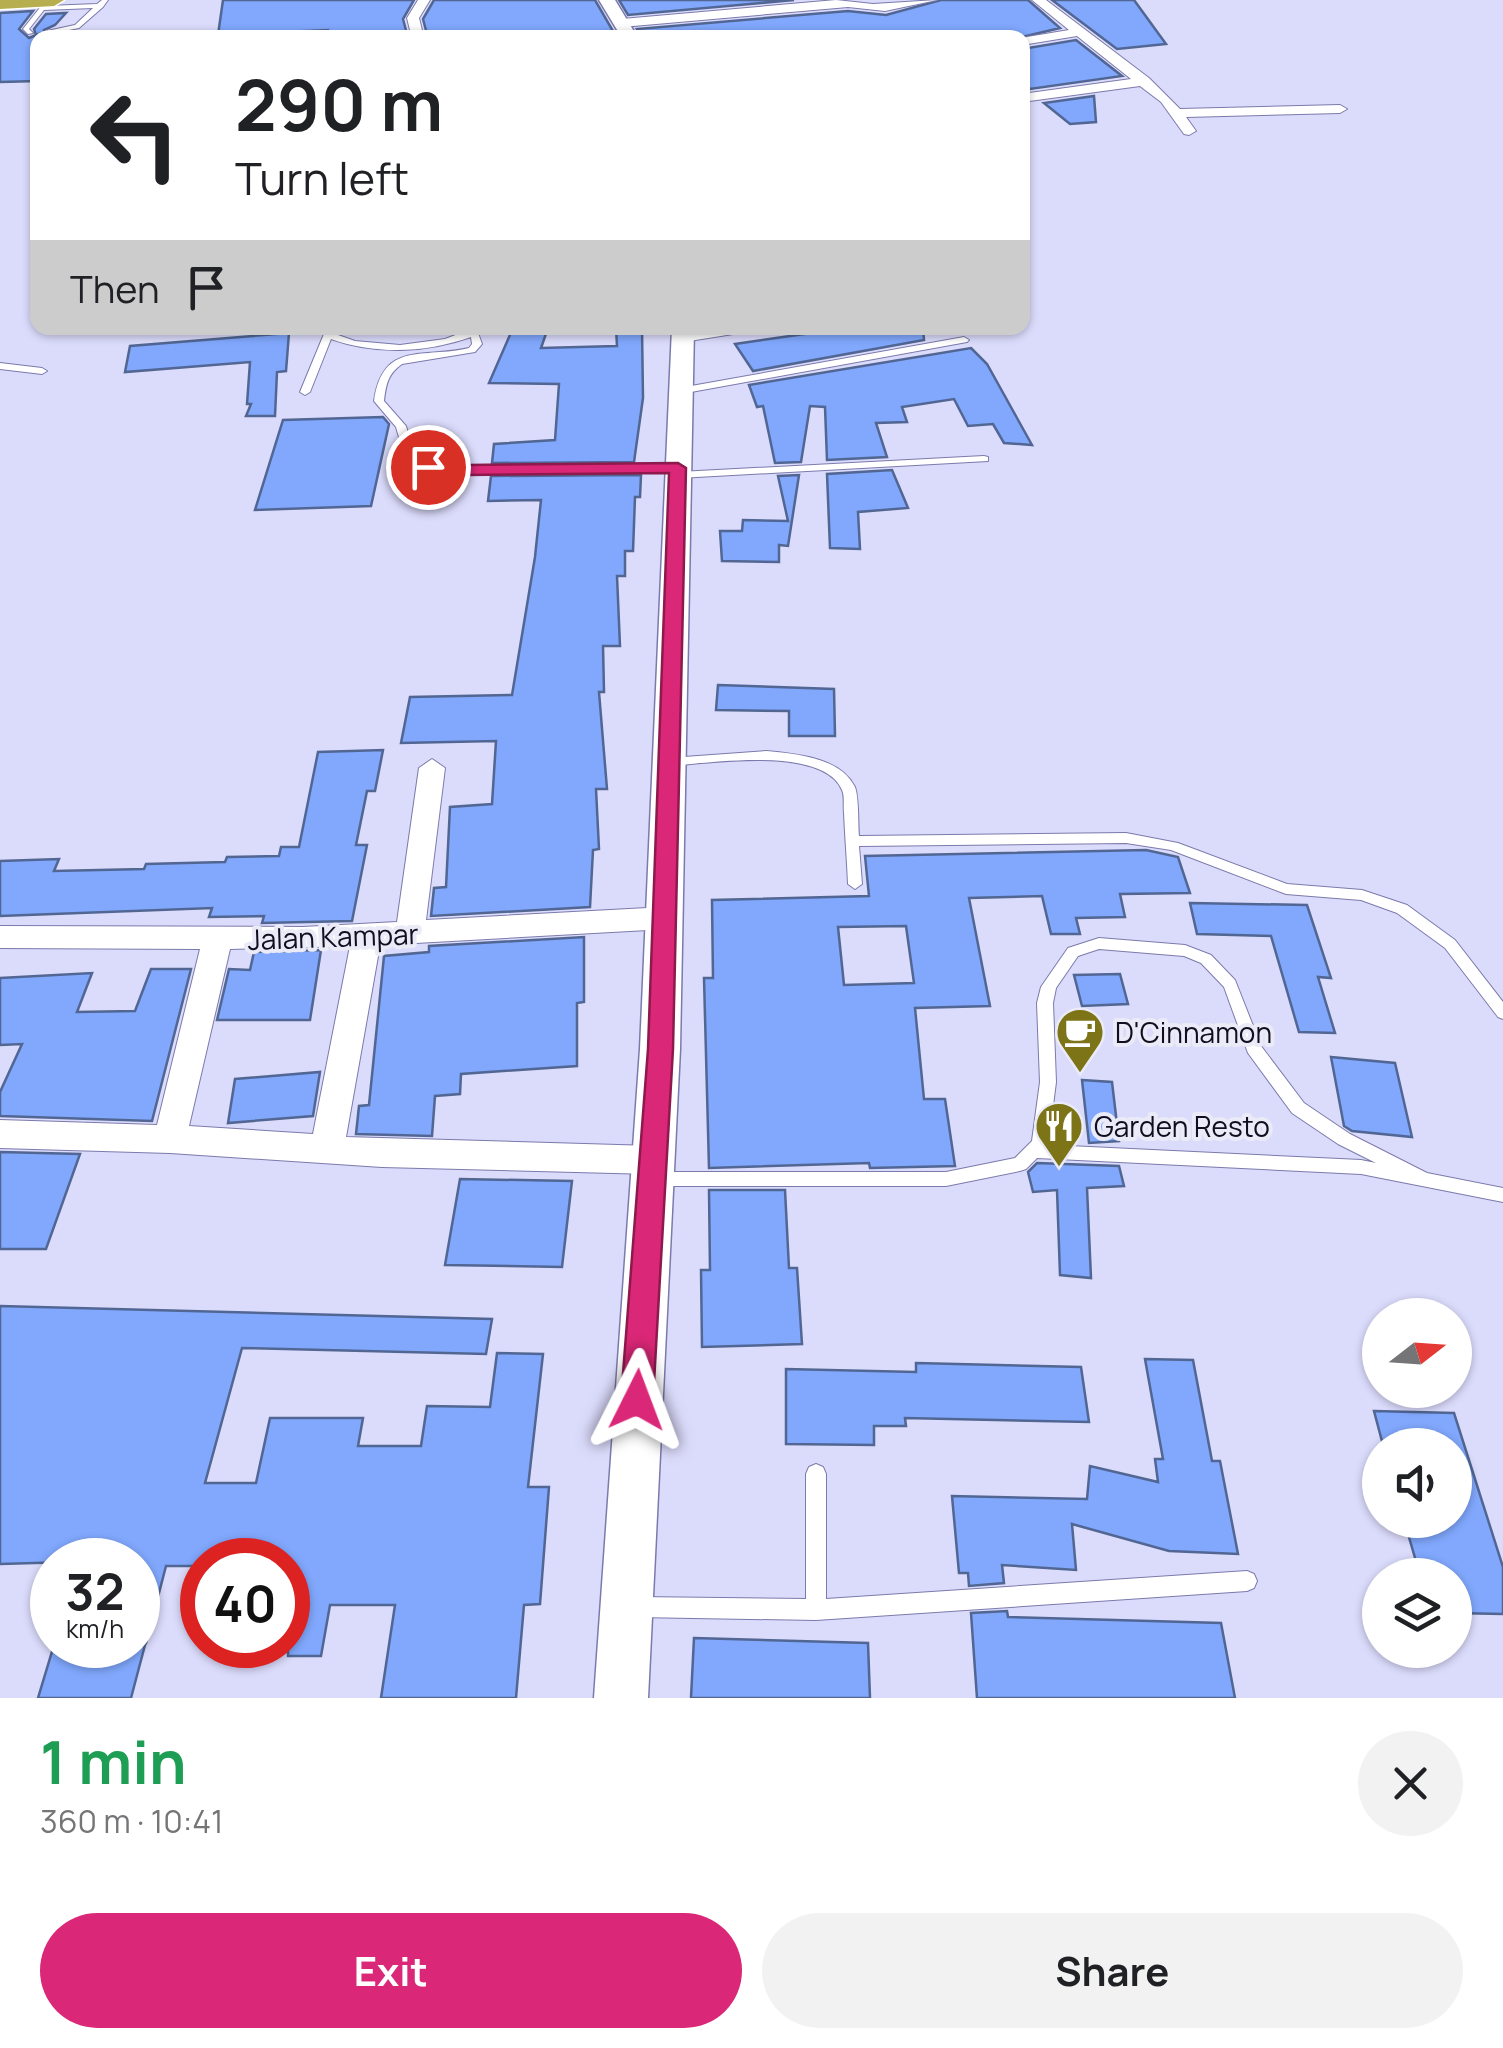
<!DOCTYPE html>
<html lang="en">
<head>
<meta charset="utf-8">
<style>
	:root { --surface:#fff; --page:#f2f2f2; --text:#202124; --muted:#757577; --accent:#db2777 }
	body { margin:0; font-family:Manrope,sans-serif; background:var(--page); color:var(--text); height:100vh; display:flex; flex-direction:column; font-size:38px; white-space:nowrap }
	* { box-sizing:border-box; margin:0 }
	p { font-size:32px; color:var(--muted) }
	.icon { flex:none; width:55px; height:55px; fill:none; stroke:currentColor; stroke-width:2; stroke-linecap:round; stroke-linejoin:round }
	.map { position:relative; height:1698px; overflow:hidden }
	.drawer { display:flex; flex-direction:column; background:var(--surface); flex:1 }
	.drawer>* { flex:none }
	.hud { position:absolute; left:30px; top:30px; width:1000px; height:305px; border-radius:20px; box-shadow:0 2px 8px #0004; background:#fff; color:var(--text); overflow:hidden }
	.needle { width:65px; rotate:73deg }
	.controls { position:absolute; left:1362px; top:1298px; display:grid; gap:20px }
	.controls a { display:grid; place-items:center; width:110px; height:110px; border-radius:50%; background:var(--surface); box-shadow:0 2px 8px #0004; font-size:50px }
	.speed { position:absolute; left:30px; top:1538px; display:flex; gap:20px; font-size:50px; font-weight:700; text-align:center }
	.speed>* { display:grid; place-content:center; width:130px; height:130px; border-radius:50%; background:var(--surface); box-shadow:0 2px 8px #0004; line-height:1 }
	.speed small { font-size:25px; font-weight:400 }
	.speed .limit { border:15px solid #d22; background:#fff; color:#111 }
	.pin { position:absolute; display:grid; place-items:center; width:85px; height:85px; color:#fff; margin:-42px; border:5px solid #fff; border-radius:50%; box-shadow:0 2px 10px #0007 }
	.me { position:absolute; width:110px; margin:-55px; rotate:3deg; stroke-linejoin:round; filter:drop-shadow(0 0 8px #0008) }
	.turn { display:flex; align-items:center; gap:35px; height:210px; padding:0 40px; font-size:45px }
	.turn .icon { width:130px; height:130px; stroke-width:2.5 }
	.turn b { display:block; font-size:70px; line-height:85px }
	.then { display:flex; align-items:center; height:95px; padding:0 40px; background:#0003; gap:20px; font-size:38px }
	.round { display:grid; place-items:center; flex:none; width:105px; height:105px; border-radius:52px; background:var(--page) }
	.head { display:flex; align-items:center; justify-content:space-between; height:170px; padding:0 40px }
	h1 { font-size:60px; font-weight:700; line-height:75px; color:#1e9e55 }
	.primary-button { display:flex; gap:20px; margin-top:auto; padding:20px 40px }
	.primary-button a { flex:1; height:115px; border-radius:60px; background:var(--accent); color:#fff; font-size:40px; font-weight:700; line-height:115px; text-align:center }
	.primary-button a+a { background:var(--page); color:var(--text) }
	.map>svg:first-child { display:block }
</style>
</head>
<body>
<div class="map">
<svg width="1503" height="1698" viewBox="0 0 1503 1698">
	<rect width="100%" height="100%" fill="#dbdbfc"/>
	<path fill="#81a8fd" stroke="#516693" stroke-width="2.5" fill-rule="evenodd" d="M223,0H414L403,19L408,38H321L327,30L218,35Z
		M434,0H595L617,38H428L423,19Z
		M619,0H794L628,15Z
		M941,0H1028L1060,28L1018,38H642L637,29L848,11L886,15Z
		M1052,0H1134L1166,44L1117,49Z
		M33,11L19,29L29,38L36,35L34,29L46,14L66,13L55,25L44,30V33L38,34V81L0,82V13Z
		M1076,40L1122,76L1030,89L1022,75V49Z
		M1094,96L1096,122L1070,124L1044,103Z
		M513,328H548L541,348L617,346L616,328H642L643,398L634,462L492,463L494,444L555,440L559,384L489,383Z
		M814,328H923L924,340L753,371L735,344L818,332Z
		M289,333L286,371L277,372L275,416H246L251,404H247L250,362L125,372L130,346Z
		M971,348L987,364L1032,445L1004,443L993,424L968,426L954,399L902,407L907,422L876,423L887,457L827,460L825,407L810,406L801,462L775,463L763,406L757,407L749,385Z
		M383,417L389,424L371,506L255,510L283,420Z
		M892,470L908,508L858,512L860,549L830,548L827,474Z
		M641,475L640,497H635L633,551H625V576H617L620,646H603L604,692H599L607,789H596L599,849L593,850L590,907L431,916L434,888L446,887L450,807L492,804L496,741L401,743L410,697L512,695L535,557L541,500L488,501L491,476Z
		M799,475L788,546L779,545V562L722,561L720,531H742L743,520L788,521L778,476Z
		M718,685L834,689L835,736H789V711L716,710Z
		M383,750L375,791H367L356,845H367L352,921L262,923L264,916L209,917L212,908L0,916V861L59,859L54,871L144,869L146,864L225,862L227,857L279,856L281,847H299L318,752Z
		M1146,850L1178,857L1190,893L1120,894L1125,917L1076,918L1080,934H1051L1042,896L969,898L990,1006L915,1008L924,1099H945L955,1166L870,1168L869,1163L709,1168L704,978H713L712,900L869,896L865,856ZM906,926L914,983L844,985L838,927Z
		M1190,903L1307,905L1331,978L1318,977L1335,1033L1299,1032L1271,936L1197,934Z
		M584,937V1002L577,1003V1066L461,1074L460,1094L435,1096L432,1136L356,1134L359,1106L369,1105L384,956L429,952V946Z
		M321,950L310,1020H217L229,969L250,970L254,952Z
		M151,969H191L152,1121L0,1116V1092L22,1044L0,1045V978L92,973L77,1012L135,1011Z
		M1120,974L1128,1004L1082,1006L1074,975Z
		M1331,1057L1395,1063L1412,1137L1352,1131L1344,1126Z
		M320,1072L313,1116L228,1123L235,1079Z
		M1082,1080L1112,1082L1119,1141L1089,1143Z
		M0,1152L80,1154L46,1249H0Z
		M1037,1163L1119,1166L1124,1186L1087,1188L1091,1278L1060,1275L1057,1190L1033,1192L1028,1172Z
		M460,1179L572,1181L562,1267L445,1265Z
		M709,1190H785L789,1268H797L802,1344L702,1347L701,1270H710Z
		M0,1306L492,1319L486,1354L242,1348L205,1483H256L270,1418H363L358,1446H421L427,1406L490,1407L497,1353L543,1354L528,1487H549L540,1604L524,1605L516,1698H381L395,1605H330L321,1656H288V1560H202V1566H166L146,1643L138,1642V1560L0,1564Z
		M1145,1359L1193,1360L1212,1461H1220L1238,1554L1169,1551L1072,1524L1076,1570L1002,1565L1004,1583L969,1586L968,1573H959L952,1496L1087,1499L1090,1466L1158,1482L1155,1459H1163Z
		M916,1363L1081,1367L1089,1422L905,1418L906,1426H874V1445L786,1444V1369L916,1372Z
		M1374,1411L1454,1413L1503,1567V1614L1455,1613V1575H1420L1404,1520H1455V1445H1383Z
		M1007,1611L1008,1617L1221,1623L1235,1698H977L971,1613Z
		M694,1638L868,1643L870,1698H691Z
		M54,1645H145L131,1698H38Z"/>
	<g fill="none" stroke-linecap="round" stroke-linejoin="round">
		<g stroke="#7b7aac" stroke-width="2">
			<path id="service" d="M46,0H52L47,6L97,4L102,0H108L103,7L79,28L49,34L47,31L75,25L93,8L44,10L29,29L33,33L28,34L23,29Z
				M318,328H327L338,335L355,341L400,345L445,339L474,328H484L478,333L482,344L475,352L402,364C388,374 386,384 384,401L406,426L414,455L426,463L449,467L678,465L683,468L678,471L449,473L419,468L405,458L396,427L374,401C383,340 423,359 469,348L472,344L471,337C426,353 376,355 331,339L310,392L305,395L300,392L324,334Z
				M738,328H756L752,331L683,342L678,339L683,336Z
				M964,337L969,340L967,342L680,394L675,391L680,388Z
				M0,363L42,368L47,371L42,374L0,369Z
				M984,456L988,457V461L679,478L674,475L679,472Z
				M767,751C796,754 840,757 855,787C859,798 858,824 859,836L1126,833L1178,843L1287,884L1362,890L1407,905L1455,940L1503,1002V1019L1498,1017L1445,948L1397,913L1361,900L1286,894L1171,850L1126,843L859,846L862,884L855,889L848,884C847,860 845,837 844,813C843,807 845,796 842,790C823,745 708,763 670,766L664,762L670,758Z
				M1099,938L1185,945L1211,955L1235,980L1261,1046L1304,1103L1350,1134L1427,1173L1503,1188V1202L1361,1174L1037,1158L1026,1169L1020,1171L946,1186H657L651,1184L649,1179L651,1174L657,1172H946L1015,1158L1032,1141L1040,1082L1037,1003L1041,987L1068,948ZM1099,949L1184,956L1201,963L1224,987L1248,1053L1292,1113L1338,1144L1376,1163L1361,1160L1048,1145L1056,1082L1053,1003L1056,988L1078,956Z
				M816,1464L823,1467L826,1474V1599L1247,1571L1254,1574L1257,1581L1254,1588L1247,1591L816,1620L637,1617L630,1614L627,1607L630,1600L637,1597L806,1599V1474L809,1467Z"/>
		</g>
		<g stroke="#7b7aac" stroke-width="2">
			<path id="minor" d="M418,0H430L419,18L424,38H412L407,18Z
				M836,0L873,4L937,0L885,11L848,7L622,27L616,23L622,19Z
				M1032,0H1046L1149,78L1180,109L1340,105L1347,109L1340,113L1186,117L1196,131L1189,135L1184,134L1161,102L1140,86L1022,102V94L1131,79L1077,36L1022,45L1021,38L1069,30Z
				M432,759L445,768L426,920L666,907L676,910L680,918L676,926L666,929L380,945L346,1137L652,1146L664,1150L669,1160L664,1170L652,1174L382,1167L170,1153L0,1148V1120L157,1125L200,949L0,948V926L303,927L397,922L419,768ZM350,946L313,1134L189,1126L230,949Z"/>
		</g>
		<g stroke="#7b7aac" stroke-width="3">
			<path id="tertiary" d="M599,0H615L638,38H622Z
				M672,328H694L680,1049L648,1698H594L640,1049Z"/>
		</g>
		<g stroke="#fff" stroke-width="3">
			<path id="trunk" d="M0,0H64L54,6L0,9Z"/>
		</g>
		<use href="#service" fill="#fff" fill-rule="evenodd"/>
		<use href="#minor" fill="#fff" fill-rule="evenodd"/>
		<use href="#tertiary" fill="#fff" fill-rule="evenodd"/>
		<use href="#trunk" fill="#b6ae4f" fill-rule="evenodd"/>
	</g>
	<path fill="#db2777" stroke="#8e194d" stroke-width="2.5" d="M428,462L466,465L678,463L686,468L673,1049L653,1400L648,1411L637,1415L626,1411L621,1400L648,1049L669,473L466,475L422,471V463Z"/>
	<defs>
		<g id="cafe-pin" transform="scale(2.5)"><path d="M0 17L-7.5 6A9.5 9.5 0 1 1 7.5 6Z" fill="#7c7417" stroke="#eaebf6"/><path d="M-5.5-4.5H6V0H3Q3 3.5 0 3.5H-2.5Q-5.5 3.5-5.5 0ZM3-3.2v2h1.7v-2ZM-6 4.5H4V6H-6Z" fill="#fff"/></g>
		<g id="restaurant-pin" transform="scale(2.5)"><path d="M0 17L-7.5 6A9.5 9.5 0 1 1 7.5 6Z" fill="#7c7417" stroke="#eaebf6"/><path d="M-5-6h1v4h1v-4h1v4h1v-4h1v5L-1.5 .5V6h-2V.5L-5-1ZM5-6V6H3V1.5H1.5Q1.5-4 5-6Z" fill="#fff"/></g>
	</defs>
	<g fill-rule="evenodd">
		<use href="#cafe-pin" x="1080" y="1032"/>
		<use href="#restaurant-pin" x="1059" y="1126"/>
	</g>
	<g text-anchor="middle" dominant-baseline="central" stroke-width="8" stroke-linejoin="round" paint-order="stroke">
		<g font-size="28" fill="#100f22" stroke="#eaebf6">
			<text transform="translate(333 936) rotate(-2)">Jalan Kampar</text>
		</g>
		<g font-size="28" fill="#100f22" stroke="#eaebf6" text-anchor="start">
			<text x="1115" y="1032">D'Cinnamon</text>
			<text x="1094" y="1126">Garden Resto</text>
		</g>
	</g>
</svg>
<div class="controls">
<a><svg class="needle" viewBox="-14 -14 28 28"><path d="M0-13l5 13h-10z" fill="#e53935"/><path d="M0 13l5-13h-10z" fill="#757577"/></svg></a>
<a><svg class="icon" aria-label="sound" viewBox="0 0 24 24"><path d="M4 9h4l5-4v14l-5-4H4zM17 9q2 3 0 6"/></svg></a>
<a><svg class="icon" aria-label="layers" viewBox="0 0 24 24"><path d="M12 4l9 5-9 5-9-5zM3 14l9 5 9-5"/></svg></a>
</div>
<div class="speed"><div>32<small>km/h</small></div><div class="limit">40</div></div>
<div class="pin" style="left:428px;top:467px;background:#d93025"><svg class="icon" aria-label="arrive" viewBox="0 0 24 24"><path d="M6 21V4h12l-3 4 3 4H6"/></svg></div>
<svg class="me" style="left:637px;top:1400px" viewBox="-20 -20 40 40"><path d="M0-17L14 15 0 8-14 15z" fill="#db2777" stroke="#fff" stroke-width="4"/></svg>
<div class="hud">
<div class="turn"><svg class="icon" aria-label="left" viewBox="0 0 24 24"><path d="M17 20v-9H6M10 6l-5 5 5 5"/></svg><div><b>290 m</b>Turn left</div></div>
<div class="then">Then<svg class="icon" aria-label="arrive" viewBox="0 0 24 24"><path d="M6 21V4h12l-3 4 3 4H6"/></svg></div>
</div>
</div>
<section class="drawer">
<div class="head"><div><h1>1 min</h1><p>360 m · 10:41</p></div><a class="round"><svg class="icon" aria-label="close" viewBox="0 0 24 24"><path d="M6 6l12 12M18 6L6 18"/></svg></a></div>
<div class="primary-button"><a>Exit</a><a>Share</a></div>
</section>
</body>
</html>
